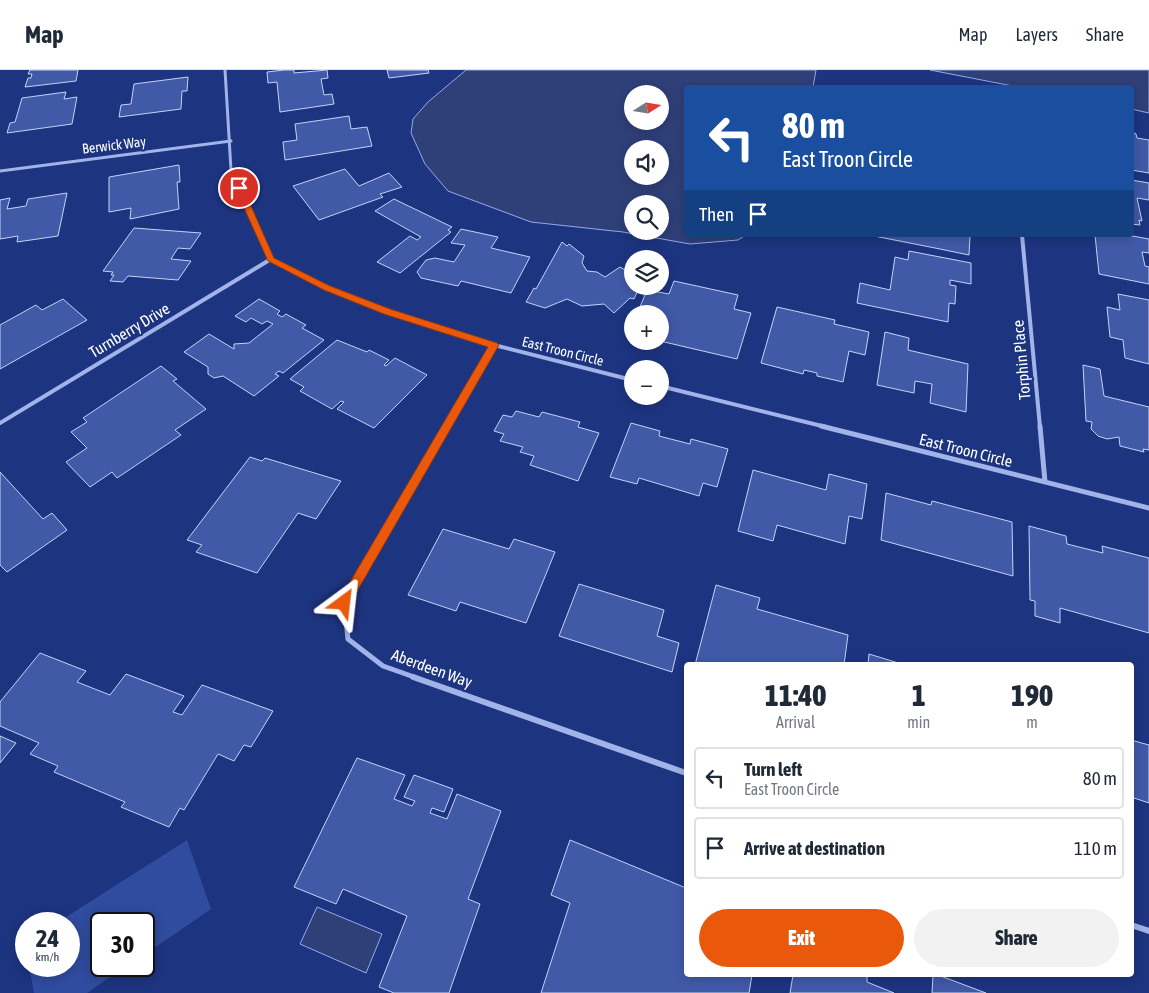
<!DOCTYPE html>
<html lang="en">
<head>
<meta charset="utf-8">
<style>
	:root { --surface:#fff; --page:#f2f2f3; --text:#1f2937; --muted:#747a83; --line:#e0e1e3; --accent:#ea580c }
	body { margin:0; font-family:"Asap Condensed",sans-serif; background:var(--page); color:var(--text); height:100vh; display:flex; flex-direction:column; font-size:19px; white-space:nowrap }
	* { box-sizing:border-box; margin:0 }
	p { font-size:16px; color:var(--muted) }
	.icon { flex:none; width:28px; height:28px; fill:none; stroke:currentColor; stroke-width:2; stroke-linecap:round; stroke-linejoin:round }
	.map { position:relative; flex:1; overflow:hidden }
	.details { position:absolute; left:684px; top:592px; width:450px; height:315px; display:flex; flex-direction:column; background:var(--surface); border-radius:5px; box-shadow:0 2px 12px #0003 }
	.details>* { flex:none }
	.top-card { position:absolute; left:684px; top:15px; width:450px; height:152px; border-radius:5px; box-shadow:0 2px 12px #0003; background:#1a4fa0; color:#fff; overflow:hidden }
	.needle { width:32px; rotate:78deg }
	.tools { position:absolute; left:624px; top:15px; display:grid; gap:10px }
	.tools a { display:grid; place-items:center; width:45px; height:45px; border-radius:50%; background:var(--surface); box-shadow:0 2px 12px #0003; font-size:25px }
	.speed { position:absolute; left:15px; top:842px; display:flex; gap:10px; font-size:25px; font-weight:700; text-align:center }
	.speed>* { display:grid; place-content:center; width:65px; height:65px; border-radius:50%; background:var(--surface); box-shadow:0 2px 12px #0003; line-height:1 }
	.speed small { font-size:12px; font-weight:400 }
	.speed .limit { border:2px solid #111; border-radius:8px; background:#fff; color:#111 }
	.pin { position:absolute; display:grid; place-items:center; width:42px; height:42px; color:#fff; margin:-21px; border:2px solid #fff; border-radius:50%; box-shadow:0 1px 5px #0007 }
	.me { position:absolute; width:55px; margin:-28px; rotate:30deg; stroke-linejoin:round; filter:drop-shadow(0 0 4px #0008) }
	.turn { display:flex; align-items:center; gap:18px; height:105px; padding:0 15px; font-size:22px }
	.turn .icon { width:65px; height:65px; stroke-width:2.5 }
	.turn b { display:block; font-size:35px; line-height:42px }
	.then { display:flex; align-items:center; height:48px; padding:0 15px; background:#0003; gap:10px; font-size:19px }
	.eta { display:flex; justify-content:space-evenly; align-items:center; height:85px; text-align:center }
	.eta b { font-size:30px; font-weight:800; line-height:35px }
	.cta { display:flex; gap:10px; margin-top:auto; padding:10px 15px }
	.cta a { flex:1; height:58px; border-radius:30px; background:var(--accent); color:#fff; font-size:20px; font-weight:800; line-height:58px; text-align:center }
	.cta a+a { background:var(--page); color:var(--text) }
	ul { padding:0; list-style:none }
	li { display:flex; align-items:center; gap:15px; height:62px; margin:0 10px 8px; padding:0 5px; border:2px solid var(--line); border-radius:5px }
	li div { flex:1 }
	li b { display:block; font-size:19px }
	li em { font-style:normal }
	header { display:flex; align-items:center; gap:30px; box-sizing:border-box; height:70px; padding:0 25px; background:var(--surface); border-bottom:1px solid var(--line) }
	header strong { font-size:24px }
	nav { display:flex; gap:28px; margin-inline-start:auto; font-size:18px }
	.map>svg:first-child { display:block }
</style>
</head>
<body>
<header>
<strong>Map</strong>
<nav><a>Map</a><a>Layers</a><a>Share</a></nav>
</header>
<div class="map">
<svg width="1149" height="923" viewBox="0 0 1149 923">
	<rect width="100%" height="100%" fill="#1d3480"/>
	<path fill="#304c9f" d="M187,770L211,839L144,885V854H101V896H126L87,923H34L29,896H69V854H55Z"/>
	<path fill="#2f4079" stroke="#94abeb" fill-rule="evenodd" d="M466,0H816L813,17L686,18V165H746L738,170L690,174L623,162L531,152L448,121L425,94L411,63L413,49L428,32ZM632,24H660V51H632ZM632,79H660V106H632ZM632,134H660V161H632Z
		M930,0H1149V43L1131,39V18L1018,17Z
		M317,837L382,864L366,903L300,874Z"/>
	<path fill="#415aa8" stroke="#c5d2f7" d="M30,0H78L76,11L25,17L28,8H31L32,4H28Z
		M284,0H294V3L327,0L328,8L321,9L324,25L332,24L334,34L280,42L277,12L268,13L267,2Z
		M387,0H428L429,3L389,8Z
		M188,7L187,21H182L181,39L119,47L121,35L131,34L134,14Z
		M66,22L64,29L77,27L72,54L7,63L10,53L15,52L22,28Z
		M349,46L351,59L367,57L372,76L285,90L283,72L297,70L295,54Z
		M1131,61L1136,64L1137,68L1149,70V103L1131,100Z
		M179,95L180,112H177L179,139L130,149L131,138L109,142V107Z
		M345,99L359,116L389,103L402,117L380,124L383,127L319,150L293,116Z
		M1131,110L1149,113V130L1137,128L1142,151L1139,150L1140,155L1131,154Z
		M67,123L58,166L17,172L18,166L0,169V130L10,128L7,139L26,136L28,129Z
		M394,129L452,157L448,160L451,162L400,203L377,192L410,166L417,170L421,167L375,141Z
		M134,158L201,163L190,179L178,178L171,189L191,191L178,210L128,206L123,212L110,211L114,205H111L113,202L103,201Z
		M461,159L498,167L491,178L530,187L511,223L461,211L458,216L421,208L417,202L426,190L435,188L454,192L465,175L451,173Z
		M869,165L970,166L969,185L935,178Z
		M1095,165H1127L1149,169V183L1142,182L1145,196L1149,197V214L1099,204Z
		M562,172L567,176L569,174L584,186L582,193L587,201L597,202L605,207L620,197L632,204V216H640L634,229L630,228L614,243L604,234L582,236L567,229L545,238L526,232L534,218L536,219Z
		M909,181L971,193V214L950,210V215L956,216L955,234L949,233L948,252L857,233L860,213L890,220L895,187L908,190Z
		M674,211L738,225L734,239L751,243L737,289L660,271V244H637L647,220L669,224Z
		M1118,224L1149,230V294L1125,288L1123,270L1110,267L1107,237L1120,240Z
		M63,229L87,250L0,299V255L36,235L42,240Z
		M259,229L280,241L277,244L282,247L286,244L306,255L302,258L324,270L283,303L279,301L275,304L279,306L254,326L223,306L214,308L208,304V297L184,282L209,264L234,279V274L249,273L273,254L267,251L262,254L251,248L246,252L235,246Z
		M777,237L835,250L834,254L869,262L865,285L849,281L843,312L817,306V303L804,300L803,304L761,293Z
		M885,262L909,268L908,280L968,294L966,342L930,333L932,314L915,311L914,323L877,315Z
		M337,270L367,282L369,280L389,290L384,295L386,296L395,288L427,305L374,358L337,339L344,332L341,331L332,339L300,321L304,317L290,309Z
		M1083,295L1100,299L1104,326L1149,337V380L1143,379L1144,382L1120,376L1119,367L1107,369L1098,366L1091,359L1092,352L1086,351Z
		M161,296L177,309L173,311L206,339L175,360L181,365L117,408L112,402L90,417L66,392L87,378L71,362L87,352L83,348Z
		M516,341L539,347L542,342L580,352L578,357L599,363L578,411L530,395L534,386L520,382L523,377L500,371L504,364L494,361L503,345L512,347Z
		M631,353L660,361L659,366L690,374L691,369L728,379L717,417L703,413L699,426L639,408L637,414L610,407Z
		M250,387L262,391L265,388L341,411L316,449L298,443L257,503L196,482L202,475L187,470Z
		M753,400L826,420L829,404L867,414L862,449L849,446L845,474L777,455L773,471L738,461Z
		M0,402L43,449L52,443L67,460L7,502L0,495Z
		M886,423L931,435L932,431L1012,452L1013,506L881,470Z
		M1029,456L1066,466L1067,474L1103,483L1102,476L1149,488V563L1060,538V553L1035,546V531L1030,530Z
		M443,459L509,479L514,469L555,482L526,553L460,532L456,541L408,525Z
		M579,514L664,540L657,566L679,573L672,602L559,566Z
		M716,515L760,528L757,539L848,565L844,595H695Z
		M40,583L86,601L77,612L110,625L126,604L184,626L173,642L182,645L202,615L273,641L251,677L244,675L234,691L218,684L184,740L180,738L169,757L121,737L125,732L54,702L58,696L30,684L39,673L0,656V632Z
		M869,584L905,595H868Z
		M0,666L16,673L0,693Z
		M1131,670L1149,675V733L1131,727Z
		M357,688L405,705L394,729L412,736L415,731L404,727L414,705L453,719L444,742L432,738L430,743L447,749L457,724L501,741L468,829L480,834L449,923H394L379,917L407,846L343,819L336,834L294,817Z
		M570,770L686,818V905H752L749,923H541L570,833L551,825Z
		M793,905H867V912L894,923H790Z
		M933,905H938L986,923H932Z"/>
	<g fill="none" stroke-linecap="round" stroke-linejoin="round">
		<path stroke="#a1b3e9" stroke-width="3" d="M225,0L231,100L257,158
			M0,101L231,71"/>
		<path stroke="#a1b3e9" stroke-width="4" d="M257,157L271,189L327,218L387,242L494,275L632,310
			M1022,165L1040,357
			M660,316L826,357
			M0,353L271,189
			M446,357L494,275"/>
		<path stroke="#a1b3e9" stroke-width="5" d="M821,356L1149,438
			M1040,356L1045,412
			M417,608L383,596L348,569L344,533L447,356"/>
		<path stroke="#a1b3e9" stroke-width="6" d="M413,607L686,703
			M1131,855L1149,861"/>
	</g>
	<path fill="#ea580c" stroke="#983908" d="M239,116L243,118L274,188L330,216L390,239L497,273L499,275L348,537L344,539L338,533L340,529L488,277L384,244L324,220L268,191L235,118Z"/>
	<g text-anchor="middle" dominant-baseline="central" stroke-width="4.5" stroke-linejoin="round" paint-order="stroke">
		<g font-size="14" fill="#fff" stroke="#1d3480">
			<text transform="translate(114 75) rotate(-7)">Berwick Way</text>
			<text transform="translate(563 281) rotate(14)">East Troon Circle</text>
		</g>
		<g font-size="16" fill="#fff" stroke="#1d3480">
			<text transform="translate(129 260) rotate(-31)">Turnberry Drive</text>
			<text transform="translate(1021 290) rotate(-95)">Torphin Place</text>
			<text transform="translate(966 380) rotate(14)">East Troon Circle</text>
			<text transform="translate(432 598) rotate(20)">Aberdeen Way</text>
		</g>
	</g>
</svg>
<div class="tools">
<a><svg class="needle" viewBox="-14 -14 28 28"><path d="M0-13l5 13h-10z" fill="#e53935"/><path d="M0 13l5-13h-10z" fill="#747a83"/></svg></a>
<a><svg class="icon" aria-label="sound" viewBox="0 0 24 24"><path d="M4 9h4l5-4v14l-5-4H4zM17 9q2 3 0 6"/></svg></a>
<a><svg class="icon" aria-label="search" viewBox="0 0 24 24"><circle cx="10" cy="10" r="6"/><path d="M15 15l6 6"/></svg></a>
<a><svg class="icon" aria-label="layers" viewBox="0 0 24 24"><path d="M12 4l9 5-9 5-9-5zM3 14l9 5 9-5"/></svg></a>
<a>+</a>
<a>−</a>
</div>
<div class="speed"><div>24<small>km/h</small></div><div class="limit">30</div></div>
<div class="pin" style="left:239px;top:118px;background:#d93025"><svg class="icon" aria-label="arrive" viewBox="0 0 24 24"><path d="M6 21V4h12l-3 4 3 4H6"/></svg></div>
<svg class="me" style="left:344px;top:533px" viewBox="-20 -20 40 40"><path d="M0-17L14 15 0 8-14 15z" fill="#ea580c" stroke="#fff" stroke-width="4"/></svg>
<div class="top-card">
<div class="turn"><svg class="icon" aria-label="left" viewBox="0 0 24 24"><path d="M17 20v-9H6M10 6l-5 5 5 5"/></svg><div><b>80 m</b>East Troon Circle</div></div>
<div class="then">Then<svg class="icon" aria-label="arrive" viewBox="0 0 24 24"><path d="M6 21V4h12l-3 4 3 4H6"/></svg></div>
</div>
<section class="details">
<div class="eta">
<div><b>11:40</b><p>Arrival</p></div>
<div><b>1</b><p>min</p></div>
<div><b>190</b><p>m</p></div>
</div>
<ul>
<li><svg class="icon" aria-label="left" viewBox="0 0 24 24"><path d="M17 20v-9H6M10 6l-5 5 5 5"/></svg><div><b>Turn left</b><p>East Troon Circle</p></div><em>80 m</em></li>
<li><svg class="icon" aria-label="arrive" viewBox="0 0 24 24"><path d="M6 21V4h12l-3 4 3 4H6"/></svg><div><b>Arrive at destination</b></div><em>110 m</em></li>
</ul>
<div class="cta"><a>Exit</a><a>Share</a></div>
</section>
</div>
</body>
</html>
